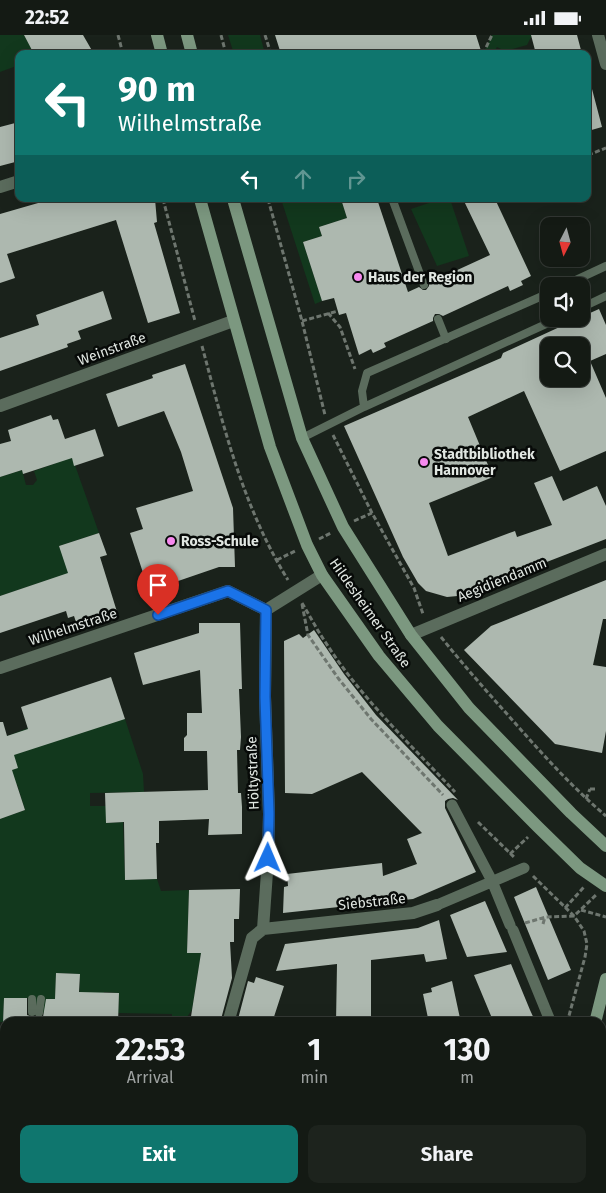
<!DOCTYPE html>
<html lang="en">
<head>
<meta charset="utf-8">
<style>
	:root { --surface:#141a14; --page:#1d231d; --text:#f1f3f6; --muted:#9da1a0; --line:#333834; --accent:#0f766e }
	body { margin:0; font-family:"Fira Sans",sans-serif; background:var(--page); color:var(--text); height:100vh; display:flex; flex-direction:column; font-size:19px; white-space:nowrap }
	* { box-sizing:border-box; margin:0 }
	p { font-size:16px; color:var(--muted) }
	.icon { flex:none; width:28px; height:28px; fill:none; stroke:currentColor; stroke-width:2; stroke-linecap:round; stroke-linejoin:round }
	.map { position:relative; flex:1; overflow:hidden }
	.drawer { position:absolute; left:0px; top:982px; width:606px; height:176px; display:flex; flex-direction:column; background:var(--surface); border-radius:15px 15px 0 0; box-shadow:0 5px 20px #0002,0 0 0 1px var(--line) }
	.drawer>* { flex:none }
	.banner { position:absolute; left:15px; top:15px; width:576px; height:152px; border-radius:10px; box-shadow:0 5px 20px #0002,0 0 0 1px var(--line); background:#0f766e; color:#fff; overflow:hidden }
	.needle { width:32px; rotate:186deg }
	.tools { position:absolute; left:540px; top:182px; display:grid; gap:10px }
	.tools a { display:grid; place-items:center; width:50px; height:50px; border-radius:10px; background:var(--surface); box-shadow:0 5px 20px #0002,0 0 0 1px var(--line); font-size:25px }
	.pin { position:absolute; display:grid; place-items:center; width:42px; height:42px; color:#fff; margin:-51px -21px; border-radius:50% 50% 50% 0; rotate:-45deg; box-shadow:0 0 5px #0007 }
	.pin .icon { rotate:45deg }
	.me { position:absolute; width:55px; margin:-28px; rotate:1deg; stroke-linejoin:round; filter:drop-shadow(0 0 4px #0008) }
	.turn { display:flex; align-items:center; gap:18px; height:105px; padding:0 20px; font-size:22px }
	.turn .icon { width:65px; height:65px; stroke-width:2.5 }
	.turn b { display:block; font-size:35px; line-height:42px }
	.lanes { display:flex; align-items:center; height:48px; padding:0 20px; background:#0003; justify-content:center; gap:25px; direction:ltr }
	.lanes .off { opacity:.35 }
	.eta { display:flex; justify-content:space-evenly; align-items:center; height:85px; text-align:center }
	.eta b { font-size:30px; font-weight:700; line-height:35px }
	.action { display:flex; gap:10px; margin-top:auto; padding:10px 20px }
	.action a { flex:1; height:58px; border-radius:10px; background:var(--accent); color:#fff; font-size:20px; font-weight:700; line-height:58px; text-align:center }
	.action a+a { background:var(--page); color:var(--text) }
	.status { display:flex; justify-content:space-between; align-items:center; height:35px; padding:0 25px; background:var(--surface); direction:ltr }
	.status svg { height:14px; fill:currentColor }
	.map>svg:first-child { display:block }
</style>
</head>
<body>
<div class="status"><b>22:52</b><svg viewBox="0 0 49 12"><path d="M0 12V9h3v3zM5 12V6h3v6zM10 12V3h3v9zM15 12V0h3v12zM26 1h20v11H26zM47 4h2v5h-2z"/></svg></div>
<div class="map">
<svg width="606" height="1158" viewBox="0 0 606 1158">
	<rect width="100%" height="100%" fill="#1a221b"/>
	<path fill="#12381d" d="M0,0H24L34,18L41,15L43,19H19V30L0,37Z
		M228,0H260L265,19H234Z
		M492,0H531V2L527,10L505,16L497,12L493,19H483Z
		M281,164H318L320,168L329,166V164H341L347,183L319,192L322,201L303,207L322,266L315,269Z
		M441,164H450L469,221L437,231L411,174Z
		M71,419L99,498L59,511L79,552L51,544L0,561V442L22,435L26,450H33L37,445L34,436L54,429Z
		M125,684L143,739L144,757L90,758V771H106L107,788L123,787L125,845L157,844L161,856L189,855L187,918H201L192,975L184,986L172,985V979L118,978L119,958L104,957V979H79L80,939L56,938L55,978L29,977V963H4L3,987H0V784L25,775L17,749L13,750L7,701L28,693Z
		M0,1082H5V1154H37L34,1158H0Z"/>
	<path fill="#adb8af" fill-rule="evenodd" d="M24,0H83L94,19H34Z
		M275,0H476L482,19H281Z
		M531,0H577L582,19H536Z
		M588,54H592L602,92L588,96Z
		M19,87V126L0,131V92Z
		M52,164H155L157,187L154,188L180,278L148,288L116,185L7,219L15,243L0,248V179Z
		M341,164H377L408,257L419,252L423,255H426L429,251V248L490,220L463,164H495L531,241L521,246L523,250L510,256L508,251L443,281L439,279H435L433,283V286L384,308L386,312L373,318L371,314L359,320L346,278L339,280L334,263L322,266L303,207L322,201L319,192L347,183Z
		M103,256L112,284L78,296L81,304L67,309L68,312L0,336V303L39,290L36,280Z
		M599,274L606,290V319L590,326L606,363V416L560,436L524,356L468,382L493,442L429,468L448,521L515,496L517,502L552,490L534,448L552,441L563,466L597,451L606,471V504L467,558L468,560L447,562L426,556L418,548L403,522L344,391L501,323L503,318L577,284H581V282ZM549,311H581V344H549Z
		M185,329L233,473L235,532H219L149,556L130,498L143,494L136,473L193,456L181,417L164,376L118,392L106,359L153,343L152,340Z
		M51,380L53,385L58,384L65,404L95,394L104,421L74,431L72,423L23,439L22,435L0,442V409L11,406L8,395Z
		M99,498L107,520L100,522L118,580L78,593L74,581L68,583L66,576L0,598V561L68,538L59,511Z
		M606,545V584H603L593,630L606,632V696L602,718L555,709L464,615L491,591Z
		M199,588H240L242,654H239L241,702L240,715H237L238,758H241L242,772V799L208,800L209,784L159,786V808H156L157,844L125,845L124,787L106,788L105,758L208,755L207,716H184V703L187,700V678H202L200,635L143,650L134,618L199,598Z
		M314,595L344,639L376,680L458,765L453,763L448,764L445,766V773L476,837L413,864L283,878L284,852L288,851L287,839L382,828L383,841L417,829L407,804L422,798L362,737L312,759L285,758L284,606L299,599L303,603Z
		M111,642L125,684L14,720L18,733L12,735L25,775L0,784V687H3L7,701L28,694L21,672Z
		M536,852L571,935L548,945L514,862Z
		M240,854L239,884H234V907H230L232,943L220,988H190L201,918H187L189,855Z
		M485,866L507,917L467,922L450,880Z
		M439,885L447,924L426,927L424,919L371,925V988H336L337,929L276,936L285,909L418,893Z
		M511,929L530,975L536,988H494L474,940Z
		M56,938L80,939L79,957L119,958L118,988H3L4,963H27V980L39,984L43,982L46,964H55Z
		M256,942L284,951L272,988H237L248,946L254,948Z
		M452,946L461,988H429L423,959L432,957L431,953Z"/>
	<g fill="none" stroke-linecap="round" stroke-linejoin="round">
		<path stroke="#6e766f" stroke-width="3" stroke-dasharray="5 2.5" stroke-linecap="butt" d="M118,0L123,19
			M221,0L226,19
			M265,0L271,19
			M483,19L492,0
			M588,120L606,113
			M163,164L195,286
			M268,164L302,286L325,380
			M328,278L340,292L355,334
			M302,286L338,276
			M202,311C224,393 243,472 288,545
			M333,400L372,478L414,553L423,579
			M354,486L372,478
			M319,504L331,498
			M277,525L295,516
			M302,568C310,581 317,595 326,608C361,663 410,709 455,757
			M302,569L308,600L338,643L371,684L443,760
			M441,602C465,632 490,660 515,688C544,721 573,753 606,781
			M590,754H595
			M586,764L590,754
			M478,787L515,823
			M510,819L528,802
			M533,841L574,881L584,896L587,909L585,922L567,988
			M565,873L584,852
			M581,875L606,882
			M525,888L546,882L574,881L596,860
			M543,889L545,882
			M0,1021H5
			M0,1070H5
			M0,1114H5
			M16,1158L19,1154
			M556,1158L558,1154"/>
		<path stroke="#5b6c5d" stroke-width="8" d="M393,166L424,250
			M563,251L606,231
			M581,273L606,261
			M438,284L446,304
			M364,372L362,356L367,338L549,258
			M302,403L364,372L557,284
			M32,977V964
			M39,978L41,964"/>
		<path stroke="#5b6c5d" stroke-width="11" d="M452,770L492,846L510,890
			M437,870L524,833
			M513,895L551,988"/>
		<path stroke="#5b6c5d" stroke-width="12" d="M598,0L606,29
			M0,152L19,146
			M0,371L233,286
			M266,575L322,540
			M411,600L606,519
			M0,633L228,556L266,575
			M263,894L413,878L437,870
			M228,988L252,903L263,894L268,823L269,779L265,661L266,575
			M62,1158L65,1154"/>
		<path stroke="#7c9880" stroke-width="12" d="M157,0L162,19
			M187,0L192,19
			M200,164L270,412L307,510L322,540L379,621L438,691L538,792L580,833L606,851
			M233,164L302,403L343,492L411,600L469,673L571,778L606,811
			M595,988L606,944
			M0,1047H5
			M601,1093L606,1094
			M601,1130L606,1119
			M533,1158L535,1154
			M589,1158L591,1154"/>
	</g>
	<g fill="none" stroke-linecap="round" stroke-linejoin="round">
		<g stroke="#114b97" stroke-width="12">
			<path id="route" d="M158,580L228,556L266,575L265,662L269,779L268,823"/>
		</g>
		<use href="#route" stroke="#1a73e8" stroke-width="9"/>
	</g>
	<g fill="#f689ee" stroke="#070a08" stroke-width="2">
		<circle cx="358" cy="242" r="5"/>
		<circle cx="424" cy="427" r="5"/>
		<circle cx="171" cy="506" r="5"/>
	</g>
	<g text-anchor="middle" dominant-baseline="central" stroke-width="5" stroke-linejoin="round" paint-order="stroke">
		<g font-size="14" font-weight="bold" fill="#e1e7e2" stroke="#070a08" text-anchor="start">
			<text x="368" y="242">Haus der Region</text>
			<text x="434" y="419">Stadtbibliothek<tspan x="434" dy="16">Hannover</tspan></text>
			<text x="181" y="506">Ross-Schule</text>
		</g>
		<g font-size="14" fill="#e1e7e2" stroke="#070a08">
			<text transform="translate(112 314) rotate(-20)">Weinstraße</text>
			<text transform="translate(502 545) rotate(-22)">Aegidiendamm</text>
			<text transform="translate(370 578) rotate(55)">Hildesheimer Straße</text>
			<text transform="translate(73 592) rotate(-18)">Wilhelmstraße</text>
			<text transform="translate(253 738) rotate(-92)">Höltystraße</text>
			<text transform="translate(372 867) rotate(-6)">Siebstraße</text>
		</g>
	</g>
</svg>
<div class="tools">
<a><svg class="needle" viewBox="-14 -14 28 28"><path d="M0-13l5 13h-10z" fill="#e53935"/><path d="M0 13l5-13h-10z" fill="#9da1a0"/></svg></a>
<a><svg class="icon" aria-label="sound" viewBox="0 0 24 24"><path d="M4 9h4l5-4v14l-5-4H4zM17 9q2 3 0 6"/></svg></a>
<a><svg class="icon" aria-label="search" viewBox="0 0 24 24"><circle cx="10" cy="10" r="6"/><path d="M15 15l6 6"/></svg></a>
</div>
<div class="pin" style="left:158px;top:580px;background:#d93025"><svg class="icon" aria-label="arrive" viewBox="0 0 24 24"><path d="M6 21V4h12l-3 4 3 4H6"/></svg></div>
<svg class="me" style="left:268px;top:823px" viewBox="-20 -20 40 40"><path d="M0-17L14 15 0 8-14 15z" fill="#1a73e8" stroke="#fff" stroke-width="4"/></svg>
<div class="banner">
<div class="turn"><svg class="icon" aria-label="left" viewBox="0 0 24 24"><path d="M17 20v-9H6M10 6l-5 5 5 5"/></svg><div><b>90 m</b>Wilhelmstraße</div></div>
<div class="lanes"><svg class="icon" aria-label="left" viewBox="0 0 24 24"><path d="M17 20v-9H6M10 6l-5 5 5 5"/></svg><svg class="icon off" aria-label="ahead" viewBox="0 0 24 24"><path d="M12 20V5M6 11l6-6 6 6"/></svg><svg class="icon off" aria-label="right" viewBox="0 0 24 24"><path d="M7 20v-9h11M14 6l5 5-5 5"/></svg></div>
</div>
<section class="drawer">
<div class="eta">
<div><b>22:53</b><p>Arrival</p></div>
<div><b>1</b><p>min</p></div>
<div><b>130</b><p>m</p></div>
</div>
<div class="action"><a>Exit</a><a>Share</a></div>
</section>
</div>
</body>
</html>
